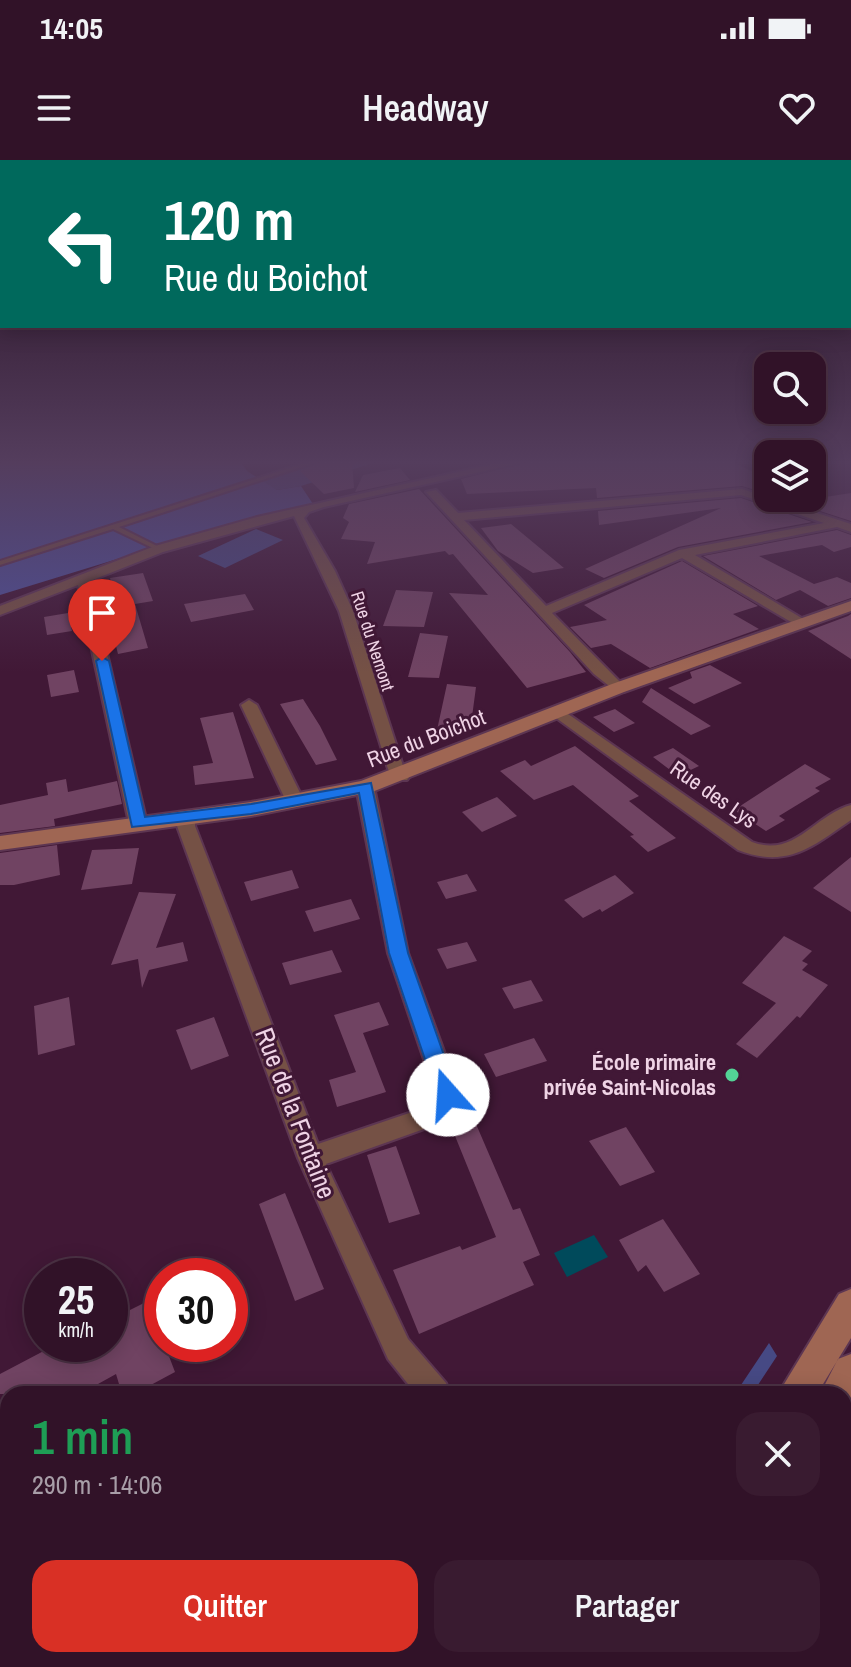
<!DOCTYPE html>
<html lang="fr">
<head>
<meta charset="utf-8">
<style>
	:root { --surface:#311228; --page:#391b30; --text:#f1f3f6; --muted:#a89ea8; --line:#4c3245; --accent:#d93025 }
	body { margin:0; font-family:"Archivo Narrow",sans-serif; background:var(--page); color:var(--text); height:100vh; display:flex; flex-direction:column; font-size:30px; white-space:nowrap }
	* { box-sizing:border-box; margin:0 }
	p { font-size:26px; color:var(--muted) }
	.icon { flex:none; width:44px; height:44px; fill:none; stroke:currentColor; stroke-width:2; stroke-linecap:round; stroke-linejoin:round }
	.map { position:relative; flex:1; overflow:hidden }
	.details { position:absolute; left:0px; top:1226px; width:852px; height:282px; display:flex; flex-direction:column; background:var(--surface); border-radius:24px 24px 0 0; box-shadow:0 4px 20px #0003,0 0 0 2px var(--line) }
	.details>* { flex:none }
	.hud { position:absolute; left:0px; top:0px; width:852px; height:168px; box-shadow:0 4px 20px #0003,0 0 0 2px var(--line); background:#00695c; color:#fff; overflow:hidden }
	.tools { position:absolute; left:754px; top:192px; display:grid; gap:16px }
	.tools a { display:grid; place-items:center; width:72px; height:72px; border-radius:16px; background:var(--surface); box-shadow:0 4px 20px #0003,0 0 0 2px var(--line); font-size:40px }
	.speed { position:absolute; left:24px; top:1098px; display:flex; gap:16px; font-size:40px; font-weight:700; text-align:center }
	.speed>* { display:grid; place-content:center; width:104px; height:104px; border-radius:50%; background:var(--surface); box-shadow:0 4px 20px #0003,0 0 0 2px var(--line); line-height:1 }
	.speed small { font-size:20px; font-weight:400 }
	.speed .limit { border:12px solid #d22; background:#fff; color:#111 }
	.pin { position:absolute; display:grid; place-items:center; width:68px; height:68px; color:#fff; margin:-82px -34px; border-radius:50% 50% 50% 0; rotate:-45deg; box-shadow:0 0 8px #0007 }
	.pin .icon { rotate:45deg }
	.me { position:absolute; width:88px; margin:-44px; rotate:341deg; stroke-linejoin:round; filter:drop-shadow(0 0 6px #0008) }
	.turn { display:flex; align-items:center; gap:28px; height:168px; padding:0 32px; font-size:36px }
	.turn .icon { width:104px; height:104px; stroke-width:2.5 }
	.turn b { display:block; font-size:56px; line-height:68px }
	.round { display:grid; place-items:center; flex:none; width:84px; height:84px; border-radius:24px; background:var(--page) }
	.headline { display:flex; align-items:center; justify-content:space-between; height:136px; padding:0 32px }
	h1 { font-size:48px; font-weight:600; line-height:60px; color:#1e9e55 }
	.cta { display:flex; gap:16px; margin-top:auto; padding:16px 32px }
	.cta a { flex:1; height:92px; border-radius:24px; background:var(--accent); color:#fff; font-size:32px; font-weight:600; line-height:92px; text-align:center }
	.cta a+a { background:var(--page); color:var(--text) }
	.status { display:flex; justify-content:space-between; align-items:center; height:56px; padding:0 40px; background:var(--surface); direction:ltr }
	.status svg { height:22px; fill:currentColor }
	header { display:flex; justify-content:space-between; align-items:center; height:104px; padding:0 32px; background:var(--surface); font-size:36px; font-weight:600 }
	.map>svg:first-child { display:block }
</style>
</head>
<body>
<div class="status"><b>14:05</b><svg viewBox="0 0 49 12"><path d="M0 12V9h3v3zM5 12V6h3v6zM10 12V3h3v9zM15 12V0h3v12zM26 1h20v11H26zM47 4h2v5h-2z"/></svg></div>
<header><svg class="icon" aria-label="menu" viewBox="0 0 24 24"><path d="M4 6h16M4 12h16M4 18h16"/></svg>Headway<svg class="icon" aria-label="heart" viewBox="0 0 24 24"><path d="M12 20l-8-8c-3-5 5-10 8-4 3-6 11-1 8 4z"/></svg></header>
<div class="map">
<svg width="851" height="1507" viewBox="0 0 851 1507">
	<rect width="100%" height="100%" fill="#411836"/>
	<path fill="#464984" d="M327,301H379L301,326L277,330L260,321Z
		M256,369L283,380L225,408L198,396Z
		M769,1183L777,1196L752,1234H735Z
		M8,1292V1500H108L110,1507H0V1297Z
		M625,1500H723L721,1507H629Z"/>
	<path fill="#4e5199" d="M8,301H240L247,311L277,330L301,326L313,344L241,361L0,435V303Z"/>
	<path fill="#004a5b" d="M594,1075L608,1097L567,1117L554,1093Z"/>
	<path fill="#704362" d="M323,301H352L354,328L324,334L300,311Z
		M532,301H730L768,319V334L742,326L597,338L596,328L467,334L461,319Z
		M400,308L410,320L355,332L363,315Z
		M419,329L570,492L586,512L527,528L449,433L488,435L453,394L449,395L445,391L367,404L375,382L341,379L349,362L343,358L349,344Z
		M851,333V361L780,338L812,339Z
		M741,338L812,362L678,387L604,418L585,409L721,348L599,365L598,351Z
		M511,364L564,408L533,413L498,391L481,368Z
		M837,370L851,375V387L834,392L822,385L759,396L814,424L837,417L851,423V438L828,446L800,430L776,440L703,396Z
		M682,401L758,446L733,454L759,469L650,508L611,484L591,488L570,467L607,460L584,445Z
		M143,413L153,441L135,444L148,488L118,494L109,458L120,456L110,418Z
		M396,430L433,432L424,467L383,466Z
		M245,434L254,450L191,462L184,444Z
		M68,453L72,471L47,475L44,457Z
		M851,454V499L808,471L848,456Z
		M420,473L448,476L439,518L408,517Z
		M710,505L742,523L694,544L668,528L692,518L690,512Z
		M74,510L79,532L51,537L47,515Z
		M447,524L476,527L470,572L437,570Z
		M651,528L711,566L691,575L642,542Z
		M303,539L320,566L337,600L316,605L280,544Z
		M615,549L635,563L614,572L593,557Z
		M233,552L254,618L195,625L193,606L213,603L200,558Z
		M575,586L639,636L629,641L676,678L648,692L630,676L634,675L573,625L534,640L500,611L525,600L531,606Z
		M673,588L699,606L678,616L653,597Z
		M805,604L831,619L815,628L820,631L779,656L785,660L766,671L734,650Z
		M66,619L68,632L117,621L122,644L54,659L55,666L0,673V645L48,635L46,623Z
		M497,637L517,656L482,672L462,652Z
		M57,685L60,715L14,725H0V693Z
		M139,688L132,724L81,730L92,690Z
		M851,697V752L813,728Z
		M292,710L299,728L251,741L244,722Z
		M467,714L477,731L446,739L437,722Z
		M615,715L634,733L602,752L600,749L583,758L564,740Z
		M139,732L176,734L156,788L183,782L188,801L149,810L142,828L138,799L111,805Z
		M351,739L360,759L314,772L305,751Z
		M784,776L812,791L802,801L808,804L802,810L828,825L800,858L797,856L757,898L736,884L776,843L742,823Z
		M467,782L477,801L447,809L437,789Z
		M332,790L342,812L290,825L282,803Z
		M531,820L543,841L514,849L502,828Z
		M69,837L75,885L38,895L34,846Z
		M379,842L389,865L363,873L386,932L337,947L329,920L356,912L334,855Z
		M214,857L229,896L191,910L176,870Z
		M534,878L547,901L496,917L484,894Z
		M476,964L513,1050L520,1048L540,1095L523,1102L534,1125L419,1174L393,1110L460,1086L462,1090L496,1077L453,971Z
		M626,967L655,1012L620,1026L589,981Z
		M396,986L420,1054L389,1063L367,995Z
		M285,1033L324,1129L295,1141L259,1044Z
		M663,1059L700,1114L664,1132L646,1105L638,1112L619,1080Z
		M148,1141L175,1212L134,1234H122L116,1214L80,1234H0V1214L57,1184H110V1160Z"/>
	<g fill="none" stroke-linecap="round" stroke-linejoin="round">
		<g stroke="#5d3652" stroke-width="4">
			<path id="lane" d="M311,301H320L119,367L161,388V390H157L113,369L0,405V401Z"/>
		</g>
		<g stroke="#5d3652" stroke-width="4">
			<path id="street" d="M507,301H529L324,347L309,352L304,358L335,411L353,451L404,609L410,616L407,620H395L388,609L339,451L294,356L163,392L90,421L147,663L144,667H132L129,663L78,425L0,455V446L155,386L257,357Z
				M742,329L851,364V372L837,367L695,395L810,463L798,466L682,398L552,453L623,525L626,528L618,533L594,514L426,332L436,330L458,353ZM741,335L824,363L679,390L546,446L464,360Z
				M249,540L257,545L304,641L301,645H289L286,641L241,545Z
				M558,547L752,682C795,698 814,655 851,645V660C812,687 787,709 738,690L552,555L550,552Z
				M365,622L374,627L408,793L460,935L450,956L438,964L326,1004L408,1179L446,1223L450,1234H416L388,1199L298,998L177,666L180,654L186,652L195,658V666L318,984L421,949L432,942L436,935L388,793L356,627Z"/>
		</g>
		<g stroke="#5d3652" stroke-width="4">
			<path id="secondary" d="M851,441V451L624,532L372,632L251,656L0,690V676L251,642L361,621L612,524Z
				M851,1129V1178L817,1234H778L839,1134Z
				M851,1194V1246L844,1250V1234H820L838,1199Z
				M557,1500H621L623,1507H555Z
				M727,1500H769L768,1507H726Z"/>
		</g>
		<use href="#lane" fill="#755145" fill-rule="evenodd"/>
		<use href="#street" fill="#755145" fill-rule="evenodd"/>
		<use href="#secondary" fill="#9f6653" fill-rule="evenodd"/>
	</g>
	<linearGradient id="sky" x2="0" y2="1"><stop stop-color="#240d1e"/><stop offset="0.59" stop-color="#543d5d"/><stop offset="1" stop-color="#543d5d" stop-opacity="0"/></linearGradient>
	<rect width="851" height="512" fill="url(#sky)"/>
	<path fill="#1a73e8" stroke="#114b97" stroke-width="2" d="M102,497L109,501L145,657L251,644L371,623L408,793L458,935L455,941L448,944L440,941L437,935L389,793L359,633L251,654L132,667L96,501Z"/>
	<circle fill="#53d396" stroke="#411836" stroke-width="3" cx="732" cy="915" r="8"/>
	<g text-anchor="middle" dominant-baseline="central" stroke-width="6" stroke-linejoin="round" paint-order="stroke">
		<g font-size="18" fill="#efd3e5" stroke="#411836">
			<text transform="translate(373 481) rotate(72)">Rue du Nemont</text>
		</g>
		<g font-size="22" fill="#efd3e5" stroke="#411836">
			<text transform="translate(426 578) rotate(-21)">Rue du Boichot</text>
			<text transform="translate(714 634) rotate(35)">Rue des Lys</text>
		</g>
		<g font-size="22" font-weight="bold" fill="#efd3e5" stroke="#411836" text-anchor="end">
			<text x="716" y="902">École primaire<tspan x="716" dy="25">privée Saint-Nicolas</tspan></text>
		</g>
		<g font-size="26" fill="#efd3e5" stroke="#411836">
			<text transform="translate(296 953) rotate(69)">Rue de la Fontaine</text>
		</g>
	</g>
</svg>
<div class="tools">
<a><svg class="icon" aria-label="search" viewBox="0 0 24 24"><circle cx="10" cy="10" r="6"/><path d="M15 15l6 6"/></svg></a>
<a><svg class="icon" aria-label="layers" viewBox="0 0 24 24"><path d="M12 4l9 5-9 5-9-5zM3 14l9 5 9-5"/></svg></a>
</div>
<div class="speed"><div>25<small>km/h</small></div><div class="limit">30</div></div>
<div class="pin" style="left:102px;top:501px;background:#d93025"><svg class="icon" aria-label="arrive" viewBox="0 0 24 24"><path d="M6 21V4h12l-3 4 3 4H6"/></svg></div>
<svg class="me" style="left:448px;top:935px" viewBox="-20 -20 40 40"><circle r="19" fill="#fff"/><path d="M0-13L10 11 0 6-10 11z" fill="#1a73e8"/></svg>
<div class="hud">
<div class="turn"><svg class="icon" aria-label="left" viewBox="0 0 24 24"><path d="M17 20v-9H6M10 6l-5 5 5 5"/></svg><div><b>120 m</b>Rue du Boichot</div></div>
</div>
<section class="details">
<div class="headline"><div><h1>1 min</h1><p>290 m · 14:06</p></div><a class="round"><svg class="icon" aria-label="close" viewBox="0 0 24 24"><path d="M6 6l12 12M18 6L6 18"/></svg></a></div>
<div class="cta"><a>Quitter</a><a>Partager</a></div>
</section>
</div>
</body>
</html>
